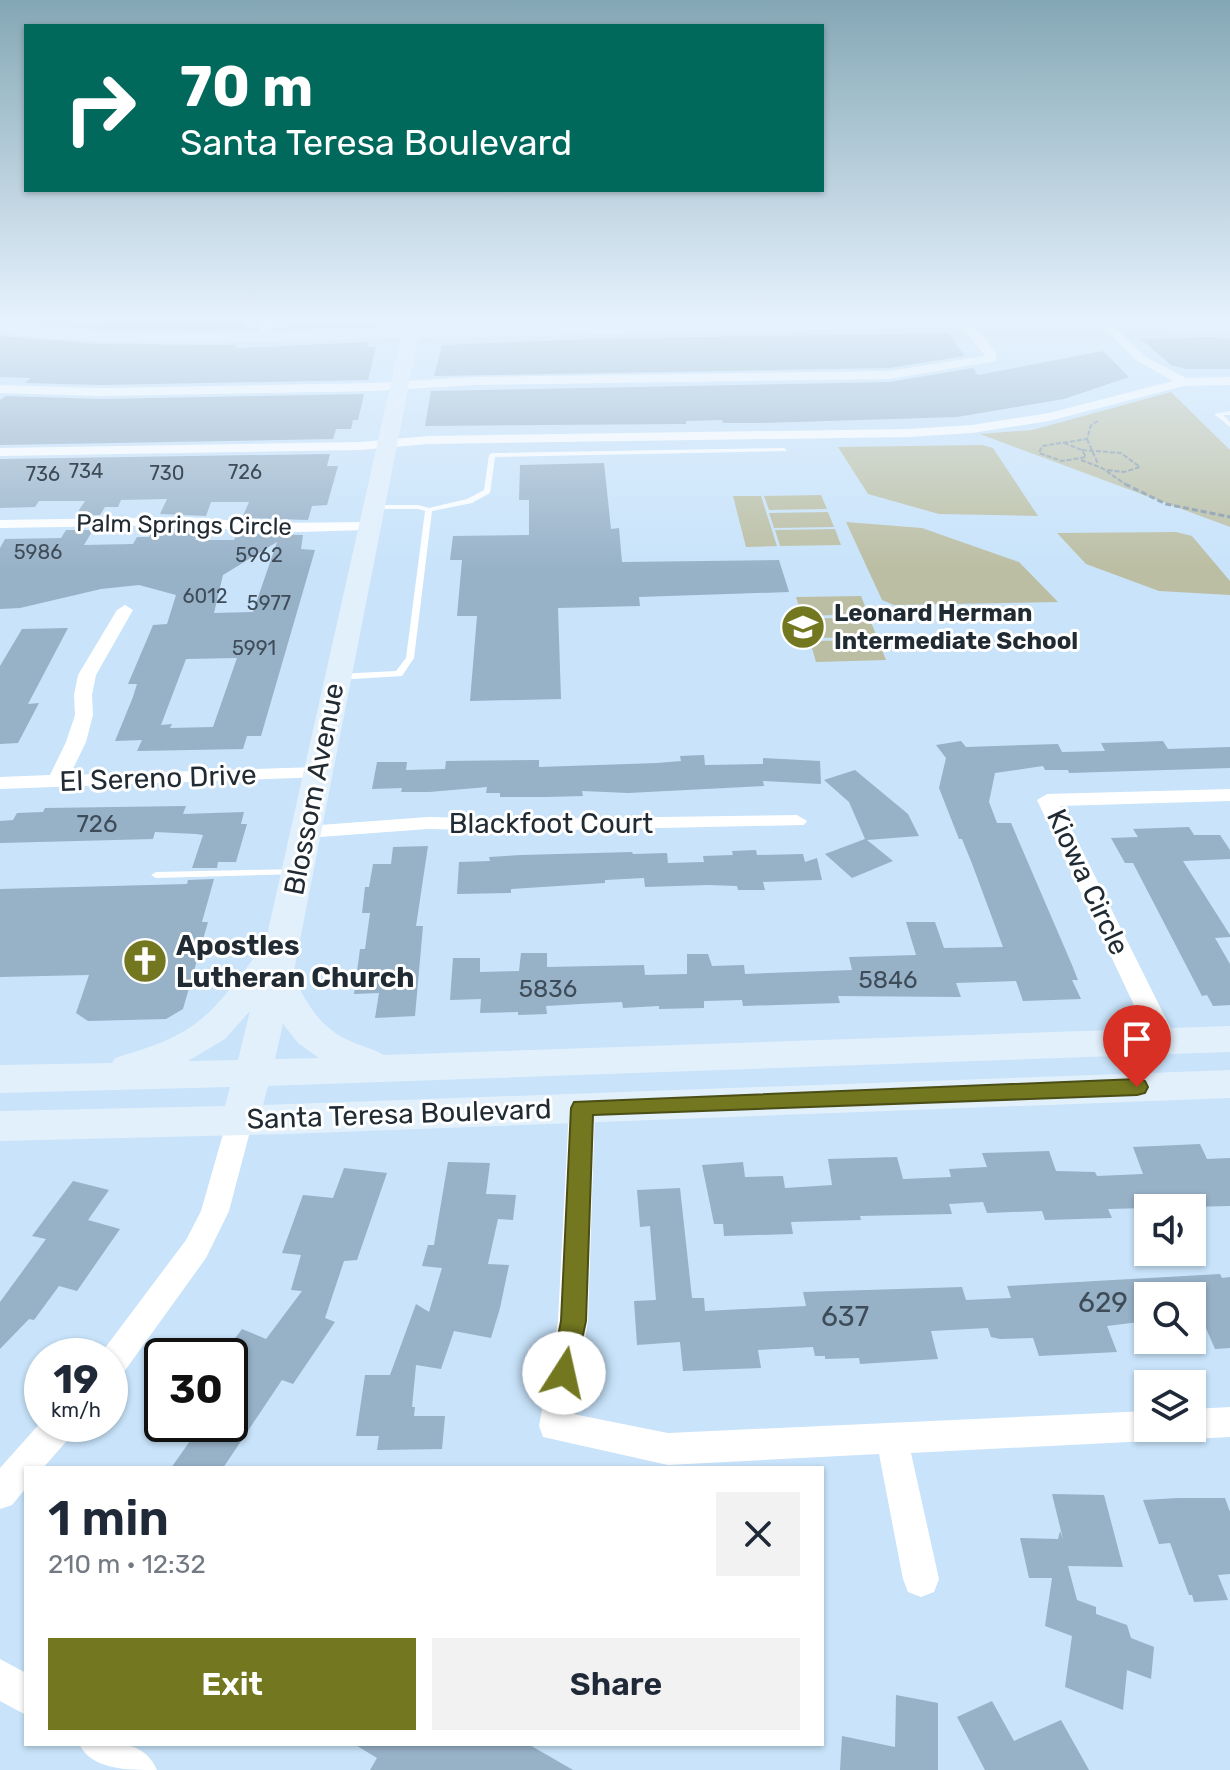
<!DOCTYPE html>
<html lang="en">
<head>
<meta charset="utf-8">
<style>
	:root { --surface:#fff; --page:#f2f2f3; --text:#1f2937; --muted:#747a83; --accent:#737820 }
	body { margin:0; font-family:Rubik,sans-serif; background:var(--page); color:var(--text); height:100vh; display:flex; flex-direction:column; font-size:30px; white-space:nowrap }
	* { box-sizing:border-box; margin:0 }
	p { font-size:26px; color:var(--muted) }
	.icon { flex:none; width:44px; height:44px; fill:none; stroke:currentColor; stroke-width:2; stroke-linecap:round; stroke-linejoin:round }
	.map { position:relative; flex:1; overflow:hidden }
	.panel { position:absolute; left:24px; top:1466px; width:800px; height:280px; display:flex; flex-direction:column; background:var(--surface); border-radius:0px; box-shadow:0 2px 6px #0004 }
	.panel>* { flex:none }
	.hud { position:absolute; left:24px; top:24px; width:800px; height:168px; border-radius:0px; box-shadow:0 2px 6px #0004; background:#00695c; color:#fff; overflow:hidden }
	.tools { position:absolute; left:1134px; top:1194px; display:grid; gap:16px }
	.tools a { display:grid; place-items:center; width:72px; height:72px; border-radius:0px; background:var(--surface); box-shadow:0 2px 6px #0004; font-size:40px }
	.speed { position:absolute; left:24px; top:1338px; display:flex; gap:16px; font-size:40px; font-weight:700; text-align:center }
	.speed>* { display:grid; place-content:center; width:104px; height:104px; border-radius:50%; background:var(--surface); box-shadow:0 2px 6px #0004; line-height:1 }
	.speed small { font-size:20px; font-weight:400 }
	.speed .limit { border:4px solid #111; border-radius:12px; background:#fff; color:#111 }
	.pin { position:absolute; display:grid; place-items:center; width:68px; height:68px; color:#fff; margin:-82px -34px; border-radius:50% 50% 50% 0; rotate:-45deg; box-shadow:0 0 8px #0007 }
	.pin .icon { rotate:45deg }
	.me { position:absolute; width:88px; margin:-44px; rotate:10deg; stroke-linejoin:round; filter:drop-shadow(0 0 6px #0008) }
	.turn { display:flex; align-items:center; gap:28px; height:168px; padding:0 24px; font-size:36px }
	.turn .icon { width:104px; height:104px; stroke-width:2.5 }
	.turn b { display:block; font-size:56px; line-height:68px }
	.round { display:grid; place-items:center; flex:none; width:84px; height:84px; border-radius:0px; background:var(--page) }
	.headline { display:flex; align-items:center; justify-content:space-between; height:136px; padding:0 24px }
	h1 { font-size:48px; font-weight:600; line-height:60px }
	.cta { display:flex; gap:16px; margin-top:auto; padding:16px 24px }
	.cta a { flex:1; height:92px; border-radius:0px; background:var(--accent); color:#fff; font-size:32px; font-weight:600; line-height:92px; text-align:center }
	.cta a+a { background:var(--page); color:var(--text) }
	.map>svg:first-child { display:block }
</style>
</head>
<body>
<div class="map">
<svg width="1230" height="1770" viewBox="0 0 1230 1770">
	<rect width="100%" height="100%" fill="#c8e3fa"/>
	<path fill="#bbbea2" d="M1171,392L1230,450V527L980,434L1032,430Z
		M982,445L993,448L1038,516L939,514L868,494L838,447Z
		M821,495L827,509L769,510L764,496Z
		M733,496H761L777,546L746,547Z
		M828,512L834,527L774,528L769,513Z
		M846,522L922,528L1019,562L1058,602L894,605L882,600Z
		M835,529L841,545L780,546L775,530Z
		M1176,532L1192,536L1230,581V595L1159,591L1086,564L1057,533Z
		M861,596L868,614L802,616L796,597Z
		M869,617L877,637L809,638L803,619Z
		M878,640L886,660L816,662L810,641Z"/>
	<path fill="#97b1c7" fill-rule="evenodd" d="M21,322H248L245,329L202,330L101,328Z
		M296,322H374L373,326L293,328Z
		M948,333L965,356L889,368L434,376L442,345L590,339Z
		M0,336L100,344L236,345L235,348L368,342L367,347H376L368,380L101,385L25,383L31,378L0,377Z
		M1214,337L1230,339V369H1187L1171,365L1141,339Z
		M1103,351L1129,377L1064,399L957,417L760,423H723L722,420L686,421V424L425,426L431,391L889,382L973,368L978,375Z
		M364,394L358,420H353L351,429H336L333,439L0,445V400L6,396L101,399Z
		M330,454L327,466H338L327,505L312,506L308,520L242,518L249,502H211L206,516L160,514L167,499L121,500L118,507H105L100,515L75,516L85,501H39L35,507L0,508V459Z
		M604,463L611,529L619,528L622,562L779,560L789,592L639,597L640,606L558,608L561,699L470,701L477,616H457L462,560H450L453,536L529,535V500H519L520,465Z
		M185,528L200,529L195,540H234L237,533L303,535L301,549L315,550L261,736H247L243,749L137,751L142,740L115,741L133,697L137,684H128L148,637L153,625L167,624L176,595L139,585L101,589L20,608L0,609V548L5,539L61,538L66,530H93L84,545L133,544L137,537H149L153,529ZM277,542L253,612L214,613L223,575ZM237,658L213,727L170,728L172,724L161,725L186,659Z
		M68,628L28,704L39,703L18,743L0,744V666L22,629Z
		M961,741L966,747L1058,744L1062,752L1105,751L1101,743L1136,742L1163,741L1168,749L1230,747V768L1069,773L1068,770H1045L1043,766L995,773L989,802L997,823H1011L1072,965L1078,980H1072L1081,999L1023,1001L1016,981L956,983L961,997L838,996L840,1003L743,1006L742,1000L704,1001V1008L659,1009V1006L623,1008L622,1002L580,1004L546,1006L547,1014L518,1015V1012L480,1013L481,999L450,1000L453,958H480V972L519,971L521,953H547V967L644,965L645,975L687,974V954H708L712,966L744,965L745,974L852,970L849,957L916,955L906,922H935L944,948L1003,947L971,861L962,839H959L939,788L946,758L936,745Z
		M704,755L705,765L763,764V758L820,761L821,784L763,781L764,786L628,793L582,791L583,796L547,797H500V793H486L487,787L429,792H401L402,788L372,789L377,762H407L406,770L445,769L446,761L539,760V767L657,763L681,761L680,756Z
		M855,770L908,814L919,836L867,840L893,861L852,878L825,854L865,839L849,802L824,780Z
		M186,806L183,814L244,812L241,824H247L236,862H218L217,868H192L203,835L196,834L155,832L153,839L0,843V821L13,820L17,813L43,812L45,808Z
		M1189,827L1194,835H1220L1230,850V859L1183,861L1230,935V937L1215,938L1230,964V1005L1213,1006L1207,995L1202,996L1133,863H1125L1111,838L1138,837L1133,829Z
		M428,846L416,926H423L415,1016L375,1018L379,993L354,994L360,949H365L370,913H362L365,887H369L373,864H391L393,847Z
		M756,850L757,855L803,854L805,862L817,858L822,880L763,882L765,890H738L737,886L708,885L645,887L644,878L605,880V883L511,889V893L457,894L459,862L490,861L489,857L522,855L632,852L633,854L667,853L668,863L704,862L703,856L733,855L732,851Z
		M214,879L202,922H208L183,1009L166,1019L88,1021L76,1013L89,975L0,977V889L187,884L188,880Z
		M1200,1144L1207,1159L1230,1158V1206L1108,1209L1112,1218L1045,1220L1042,1211L987,1213L983,1202L949,1204L952,1214L860,1216L861,1220L791,1222L793,1234L724,1236L723,1224H714L702,1165L743,1162L745,1177L783,1176L785,1188L832,1185L828,1159L897,1157L903,1179L951,1177L949,1169L987,1167L982,1153L1049,1151L1056,1171L1095,1172L1097,1176L1143,1174L1133,1147Z
		M448,1162L490,1163L486,1194L516,1195L513,1220L498,1219L488,1264L509,1265L500,1308L491,1338L454,1331L441,1369L416,1365L412,1407H415L414,1416H445L442,1449L377,1450L379,1436H356L365,1375H390L416,1304L429,1312L442,1268L422,1266L428,1245H434Z
		M344,1168L387,1173L357,1260L344,1261L325,1318L335,1322L293,1384L282,1380L223,1468H171L202,1424H230V1345L242,1329L266,1339L302,1291L291,1290L301,1255L282,1253L303,1195L333,1198Z
		M73,1181L109,1190L88,1220L120,1229L77,1291L59,1286L34,1320L29,1319L0,1349V1302L46,1239L32,1236Z
		M680,1188L692,1298H704L705,1311L806,1306L803,1292L962,1287L966,1300L1011,1298L1007,1286L1220,1274L1222,1278L1230,1277V1348L1215,1349L1202,1319L1198,1314H1192V1296H1137L1147,1321L1107,1326L1117,1352L1039,1356L1033,1338L1000,1339L991,1337L988,1328L931,1331L938,1359L860,1364L859,1358L825,1359V1356H815L813,1347L758,1350L761,1368L683,1371L680,1342L637,1345L634,1301L656,1300L650,1226L640,1227L637,1190Z
		M1052,1494L1104,1495L1123,1567L1068,1566L1077,1600L1096,1607V1614L1127,1625L1131,1638L1154,1647L1151,1679L1127,1670L1123,1710L1065,1687L1072,1636L1045,1626L1052,1578H1029L1020,1538L1058,1539L1060,1531L1063,1539Z
		M1178,1498H1225L1230,1512V1574L1218,1575L1228,1600L1194,1602L1192,1595H1189L1170,1543L1159,1544L1143,1500Z
		M896,1695L938,1703V1770H840L842,1736L895,1747Z
		M992,1701L1014,1741L1061,1720L1089,1770H985L957,1717Z
		M354,1744H528L573,1770H370L377,1758Z"/>
	<g fill="none" stroke-linecap="round" stroke-linejoin="round">
		<path stroke="#8295a7" stroke-width="2" stroke-dasharray="5 2" stroke-linecap="butt" d="M1087,439L1098,464
			M1064,443L1082,450L1086,457L1062,461L1039,453L1042,446L1087,439L1091,425L1098,421
			M1082,450L1121,453L1140,467L1124,472L1107,470
			M1081,460L1102,468L1128,486"/>
		<path stroke="#8295a7" stroke-width="3" stroke-dasharray="6 3" stroke-linecap="butt" d="M1125,484L1166,504L1230,517"/>
		<path fill="#fff" fill-rule="evenodd" d="M1230,411V415H1223L1230,422V427L1214,414Z
			M784,448L787,450L786,451L495,457L490,493L472,503L432,511L414,658L402,676L337,680L333,677L337,674L396,671L406,658L425,511L418,509H370V505H418L429,508L467,499L484,490L489,455L492,453Z
			M295,869L299,870L300,872L299,874L156,878L151,875L156,872Z"/>
		<path fill="#fff" fill-rule="evenodd" d="M263,322H274L268,337L262,340L256,337Z
			M959,322H970L996,352V361L889,379L474,385L374,391L101,396L0,393V385L101,388L374,383L474,377L889,371L985,356Z
			M1098,322H1109L1144,356L1186,378L1230,377V385L1184,386L1049,421L972,433L909,437L428,444L360,450L0,456V448L360,442L428,436L909,429L972,425L1049,413L1173,381L1136,360Z
			M185,517L265,523L368,522L375,526L368,530L265,533L185,525L0,528V520Z
			M125,605L133,610L96,675L92,695L93,715L86,742L70,775L317,767L327,773L324,777L0,789V777L50,775L66,742L75,715L74,695L78,675L117,610Z
			M1230,789V801L1060,806L1177,1041L1173,1047L1164,1050L1155,1047L1151,1041L1037,800L1047,794Z
			M797,815L807,821L804,825L522,831L428,829L306,838L296,832L306,826L428,817L522,819Z
			M582,1098L591,1101L595,1108L588,1321L573,1414L668,1433L1148,1411V1428H1163L1160,1437L1148,1441L911,1453L939,1579L934,1592L921,1597L908,1592L903,1579L879,1454L668,1465L543,1437L539,1426L558,1321L569,1108L573,1101Z
			M240,1110L249,1113L253,1120L229,1211L206,1258L121,1376L110,1380V1356H99L186,1240L201,1211L227,1120L231,1113Z
			M1230,1407V1437L1192,1439L1180,1435L1178,1428H1192V1409Z
			M42,1421V1424H76L72,1435L43,1468H26V1488L12,1505L0,1509V1468Z
			M0,1659L26,1673V1715L0,1701Z
			M79,1744C110,1744 143,1737 157,1770C126,1770 92,1770 79,1744Z"/>
		<path fill="#e2f0fb" fill-rule="evenodd" d="M405,322H421L420,328L715,322H976L968,327L418,338L293,976C307,1004 320,1028 350,1041C361,1046 374,1049 384,1055L1230,1026V1052L268,1086L263,1105L1230,1070V1098L287,1134L0,1141V1111L225,1106L230,1087L0,1093V1065L112,1063L115,1058C144,1049 176,1040 200,1020C226,999 244,969 265,944L401,338C268,341 133,350 0,333V323C134,340 269,331 404,328ZM250,1011L238,1060L188,1061L225,1039ZM283,1024L298,1043L319,1058L275,1059Z
			M1066,322H1230V331L1074,327Z"/>
	</g>
	<linearGradient id="sky" x2="0" y2="1"><stop stop-color="#84a7b5"/><stop offset="0.56" stop-color="#e6f2fd"/><stop offset="1" stop-color="#e6f2fd" stop-opacity="0"/></linearGradient>
	<rect width="1230" height="570" fill="url(#sky)"/>
	<path fill="#737820" stroke="#4b4e15" stroke-width="2" d="M1137,1079L1145,1081L1148,1087L1145,1093L1137,1095L593,1115L586,1321L573,1382L564,1385L555,1382L551,1373L561,1321L571,1108L574,1102Z"/>
	<defs>
		<g id="school-disc" transform="scale(2.3)"><circle r="9.5" fill="#737820" stroke="#fff"/><path d="M0-5L7-2L0 1L-7-2ZM-4 1L0 2.5L4 1V4Q0 6-4 4Z" fill="#fff"/></g>
		<g id="church-disc" transform="scale(2.3)"><circle r="9.5" fill="#737820" stroke="#fff"/><path d="M-1.2-6h2.4v3.5h3.3v2.4h-3.3V6h-2.4V-.1h-3.3v-2.4h3.3Z" fill="#fff"/></g>
	</defs>
	<g fill-rule="evenodd">
		<use href="#school-disc" x="803" y="627"/>
		<use href="#church-disc" x="145" y="961"/>
	</g>
	<g text-anchor="middle" dominant-baseline="central" stroke-width="6" stroke-linejoin="round" paint-order="stroke">
		<g font-size="20" fill="#3e4c59">
			<text x="86" y="471">734</text>
			<text x="245" y="472">726</text>
			<text x="167" y="473">730</text>
			<text x="43" y="474">736</text>
			<text x="38" y="552">5986</text>
			<text x="259" y="555">5962</text>
			<text x="205" y="596">6012</text>
			<text x="269" y="603">5977</text>
			<text x="254" y="648">5991</text>
		</g>
		<g font-size="24" fill="#212b34" stroke="#fff">
			<text transform="translate(184 525) rotate(1)">Palm Springs Circle</text>
		</g>
		<g font-size="24" font-weight="bold" fill="#212b34" stroke="#fff" text-anchor="start">
			<text x="834" y="613">Leonard Herman<tspan x="834" dy="28">Intermediate School</tspan></text>
		</g>
		<g font-size="24" fill="#3e4c59">
			<text x="97" y="824">726</text>
			<text x="888" y="980">5846</text>
			<text x="548" y="989">5836</text>
		</g>
		<g font-size="28" fill="#212b34" stroke="#fff">
			<text transform="translate(158 778) rotate(-2)">El Sereno Drive</text>
			<text transform="translate(314 789) rotate(-79)">Blossom Avenue</text>
			<text x="551" y="823">Blackfoot Court</text>
			<text transform="translate(1088 882) rotate(65)">Kiowa Circle</text>
			<text transform="translate(399 1114) rotate(-2)">Santa Teresa Boulevard</text>
		</g>
		<g font-size="28" font-weight="bold" fill="#212b34" stroke="#fff" text-anchor="start">
			<text x="176" y="945">Apostles<tspan x="176" dy="32">Lutheran Church</tspan></text>
		</g>
		<g font-size="28" fill="#3e4c59">
			<text x="1103" y="1302">629</text>
			<text x="845" y="1316">637</text>
		</g>
	</g>
</svg>
<div class="tools">
<a><svg class="icon" aria-label="sound" viewBox="0 0 24 24"><path d="M4 9h4l5-4v14l-5-4H4zM17 9q2 3 0 6"/></svg></a>
<a><svg class="icon" aria-label="search" viewBox="0 0 24 24"><circle cx="10" cy="10" r="6"/><path d="M15 15l6 6"/></svg></a>
<a><svg class="icon" aria-label="layers" viewBox="0 0 24 24"><path d="M12 4l9 5-9 5-9-5zM3 14l9 5 9-5"/></svg></a>
</div>
<div class="speed"><div>19<small>km/h</small></div><div class="limit">30</div></div>
<div class="pin" style="left:1137px;top:1087px;background:#d93025"><svg class="icon" aria-label="arrive" viewBox="0 0 24 24"><path d="M6 21V4h12l-3 4 3 4H6"/></svg></div>
<svg class="me" style="left:564px;top:1373px" viewBox="-20 -20 40 40"><circle r="19" fill="#fff"/><path d="M0-13L10 11 0 6-10 11z" fill="#737820"/></svg>
<div class="hud">
<div class="turn"><svg class="icon" aria-label="right" viewBox="0 0 24 24"><path d="M7 20v-9h11M14 6l5 5-5 5"/></svg><div><b>70 m</b>Santa Teresa Boulevard</div></div>
</div>
<section class="panel">
<div class="headline"><div><h1>1 min</h1><p>210 m · 12:32</p></div><a class="round"><svg class="icon" aria-label="close" viewBox="0 0 24 24"><path d="M6 6l12 12M18 6L6 18"/></svg></a></div>
<div class="cta"><a>Exit</a><a>Share</a></div>
</section>
</div>
</body>
</html>
